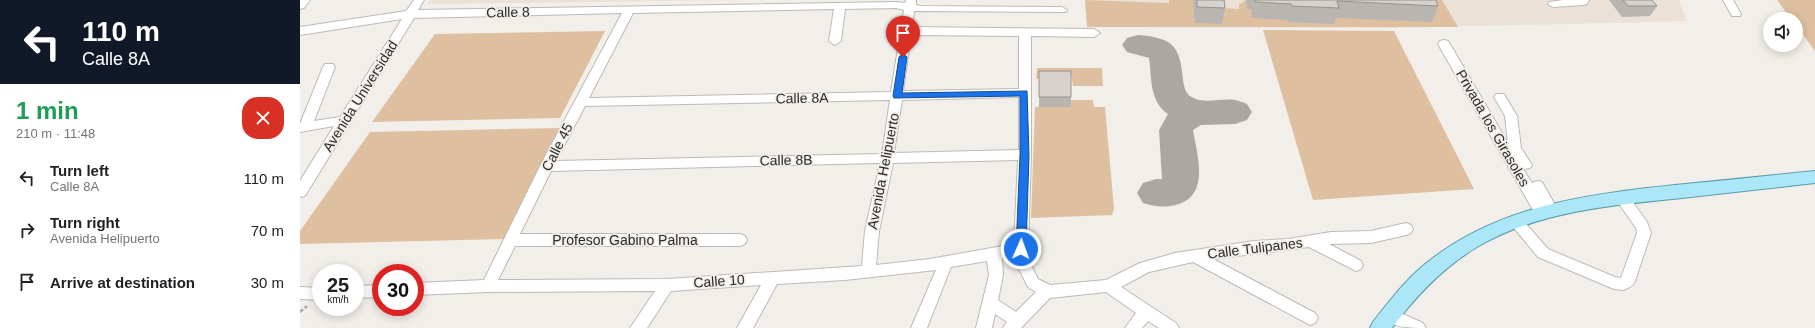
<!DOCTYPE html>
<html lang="en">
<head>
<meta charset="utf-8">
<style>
	:root { --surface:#fff; --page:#f6f6f6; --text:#202124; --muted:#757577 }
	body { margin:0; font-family:Arial,sans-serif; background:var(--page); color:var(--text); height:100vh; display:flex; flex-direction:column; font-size:15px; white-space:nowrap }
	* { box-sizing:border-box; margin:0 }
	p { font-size:13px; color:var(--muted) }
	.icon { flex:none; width:22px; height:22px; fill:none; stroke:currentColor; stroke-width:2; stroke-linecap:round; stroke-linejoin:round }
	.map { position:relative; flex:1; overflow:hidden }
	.side { display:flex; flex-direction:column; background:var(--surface); width:300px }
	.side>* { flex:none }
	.hud { background:#111827; color:#fff; overflow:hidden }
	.tools { position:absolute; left:1463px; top:12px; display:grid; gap:8px }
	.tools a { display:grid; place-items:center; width:40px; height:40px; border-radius:50%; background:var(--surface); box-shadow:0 2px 10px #0003; font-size:20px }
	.speed { position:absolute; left:12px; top:264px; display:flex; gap:8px; font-size:20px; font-weight:700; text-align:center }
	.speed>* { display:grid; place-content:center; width:52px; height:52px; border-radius:50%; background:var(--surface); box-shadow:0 2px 10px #0003; line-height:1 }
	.speed small { font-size:10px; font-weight:400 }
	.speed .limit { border:6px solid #d22; background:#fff; color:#111 }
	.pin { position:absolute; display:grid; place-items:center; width:34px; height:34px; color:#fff; margin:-41px -17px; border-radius:50% 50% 50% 0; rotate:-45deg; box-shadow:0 0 4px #0007 }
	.pin .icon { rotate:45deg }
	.me { position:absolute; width:44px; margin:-22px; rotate:2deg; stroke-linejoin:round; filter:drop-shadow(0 0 3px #0008) }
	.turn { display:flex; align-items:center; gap:14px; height:84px; padding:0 16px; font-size:18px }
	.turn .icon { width:52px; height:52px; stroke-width:2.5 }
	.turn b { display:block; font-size:28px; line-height:34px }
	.round { display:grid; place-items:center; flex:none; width:42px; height:42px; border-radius:16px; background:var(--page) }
	.headline { display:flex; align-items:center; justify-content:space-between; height:68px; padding:0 16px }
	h1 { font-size:24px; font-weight:700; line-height:30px; color:#1e9e55 }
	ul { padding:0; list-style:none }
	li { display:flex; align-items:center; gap:12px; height:52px; padding:0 16px }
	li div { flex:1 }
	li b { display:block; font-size:15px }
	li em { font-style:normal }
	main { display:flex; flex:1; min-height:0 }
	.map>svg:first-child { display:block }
</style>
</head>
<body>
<main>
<section class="side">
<div class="hud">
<div class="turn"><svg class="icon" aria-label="left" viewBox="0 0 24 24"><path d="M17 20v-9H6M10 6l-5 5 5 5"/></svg><div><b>110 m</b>Calle 8A</div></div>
</div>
<div class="headline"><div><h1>1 min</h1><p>210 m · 11:48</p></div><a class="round" style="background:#d93025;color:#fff"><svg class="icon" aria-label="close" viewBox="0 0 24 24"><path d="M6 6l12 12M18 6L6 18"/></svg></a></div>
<ul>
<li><svg class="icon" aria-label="left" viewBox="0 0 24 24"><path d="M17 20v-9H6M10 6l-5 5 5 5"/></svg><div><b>Turn left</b><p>Calle 8A</p></div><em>110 m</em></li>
<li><svg class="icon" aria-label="right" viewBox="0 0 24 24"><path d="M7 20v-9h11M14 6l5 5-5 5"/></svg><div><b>Turn right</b><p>Avenida Helipuerto</p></div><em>70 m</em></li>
<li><svg class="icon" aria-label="arrive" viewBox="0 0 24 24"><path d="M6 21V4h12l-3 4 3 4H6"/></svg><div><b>Arrive at destination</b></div><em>30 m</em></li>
</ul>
</section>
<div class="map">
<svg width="1515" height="328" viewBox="0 0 1515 328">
	<rect width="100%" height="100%" fill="#f2eee9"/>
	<path fill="#ebe1d6" d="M130,0H449L127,4Z
		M785,0H1379L1387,21L1093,28L787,27Z"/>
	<path fill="#dec0a0" d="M785,0L869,3V0H893L894,6L939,9V5L946,0H1142L1158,27H787Z
		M1477,0H1515V51L1496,25V19H1491Z
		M963,30L1094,31L1174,189L1013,200Z
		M305,31L260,118L72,122L135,34Z
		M737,68H802L803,86H773L771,72H745L744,79H736Z
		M771,100H793L794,107H805L814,209L812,215L731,218L735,107H771Z
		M260,128L204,239L0,244V231L70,132Z"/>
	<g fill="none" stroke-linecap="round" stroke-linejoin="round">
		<path fill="#aba8a4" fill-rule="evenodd" d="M838,35C873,38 880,45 883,80C884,86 885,92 890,96C903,105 920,98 935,100C939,101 943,102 947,104L952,112L947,120L935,124L901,125L893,130C897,154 910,194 879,204C865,208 856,207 843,203L837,193L843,183L856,179H862L859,130L868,114C849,101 852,78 849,58L827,52L822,45L827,38Z"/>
		<g stroke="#beb9b5" stroke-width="2">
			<path id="minor" d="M0,0H10L4,8L0,9Z
				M114,0H124L118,10L596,2L605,3L606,0H616V5L621,6L762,7L767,10L766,12L614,11L612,27L794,29L800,33L794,37L731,36V155L728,249L731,265L738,279L750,285L806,280L840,263L875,253L954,241L988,239L1031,232L1071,231L1106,223L1111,225L1113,229L1111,233L1106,235L1071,243L1029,244L1061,261L1063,265L1061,269L1056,271L1009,247L913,259L1015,313L1018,318L1015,323L1010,325L893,262L849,272L821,287L876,323L879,328H859L848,321L842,328H825L836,313L806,292L750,298L721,328H703L707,322L695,314L692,328H676L689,275L687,261L651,267L627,328H611L636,270L545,280L477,284L453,328H437L461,285L371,291L347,328H330L355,291L188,292L115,295V283L184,280L240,166L322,13L114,18L5,196L0,197V181L34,126L0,132V124L23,67L25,64H33L35,67L14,121L40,117L102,19L0,35V27L106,11ZM596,8L604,10L591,92L289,98L333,13L534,9L529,41L535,45L541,41L545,9ZM611,35L719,36V89L603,91ZM719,97V150L594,153L602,100ZM590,100L582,154L256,161L285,106ZM718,160L714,244L630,259L576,265L579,231L593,163ZM580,163L565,231L562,266L367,279L198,280L215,246H440L445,244L447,240L445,236L440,234H220L251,171ZM715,256L717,265L728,287L736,292L716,312L698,300L703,275L702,258Z
				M1263,0H1289L1287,4L1283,5L1253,7L1248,4L1249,2Z
				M1423,0H1433L1441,14L1440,16H1432Z
				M1144,40L1148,41L1150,44L1208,143L1205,116L1194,97L1196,94H1204L1217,116L1221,148L1232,165L1230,168L1223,169L1232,183L1237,181L1242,182L1258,210L1256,214H1248L1247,217L1242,218L1237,217L1138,44L1140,41Z
				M1322,193L1327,194L1347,222L1351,233L1335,281L1333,285L1328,288L1323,290L1314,289L1238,257L1208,221L1210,217L1215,216L1220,217L1248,249L1315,277L1321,278L1337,233L1336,228L1315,198L1317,194Z
				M81,285V297L55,298V286Z
				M0,287L21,288V300L0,299Z
				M1089,308L1123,323L1126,328C1112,328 1089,328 1081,315L1084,310Z"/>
		</g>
		<g stroke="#5a9bac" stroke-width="2">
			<path id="major" d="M1515,171V183C1471,188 1426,193 1382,198C1313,205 1238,211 1177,247C1142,268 1116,296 1092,328H1070L1073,322C1091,299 1109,275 1133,258C1205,203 1297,193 1385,184C1429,180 1472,175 1515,171Z"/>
		</g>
		<path stroke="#adaaa6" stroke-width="2.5" stroke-dasharray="4 2" stroke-linecap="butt" d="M0,312L7,306"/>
		<use href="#minor" fill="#fff" fill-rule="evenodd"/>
		<use href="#major" fill="#abe7f7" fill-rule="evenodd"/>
	</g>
	<path fill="#b9b5b1" d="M893,0H925L924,3L925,8L922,24L895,23Z
		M946,0H1136L1138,6L1132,22L1036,18L1034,24L988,22L987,20L952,18L951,9H947Z
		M1309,0H1352L1357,6L1350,16L1322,17Z
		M739,97H771V107H739Z"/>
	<path fill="#d7d2ce" stroke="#969390" d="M897,0H924L925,8L897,7Z
		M955,0H1136L1138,6L1037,1L1039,8L992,6L991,4L955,2Z
		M1323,0H1352L1357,6H1328Z
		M739,71H771V97H739Z"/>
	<path fill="#1a73e8" stroke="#114b97" d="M603,54L607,57L602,93L727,91L729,155L726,249L725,252H718L716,249L720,155V96L594,98L593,96L599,57Z"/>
	<g text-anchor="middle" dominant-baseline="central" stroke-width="3.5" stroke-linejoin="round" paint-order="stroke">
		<g font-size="14" fill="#2c2b29" stroke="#f2eee9">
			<text transform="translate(208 12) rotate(-1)">Calle 8</text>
			<text transform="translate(60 96) rotate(-58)">Avenida Universidad</text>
			<text transform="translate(502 98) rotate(-1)">Calle 8A</text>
			<text transform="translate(1193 128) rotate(60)">Privada los Girasoles</text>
			<text transform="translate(257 147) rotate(-63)">Calle 45</text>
			<text transform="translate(486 160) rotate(-1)">Calle 8B</text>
			<text transform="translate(583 171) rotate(-79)">Avenida Helipuerto</text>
			<text x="325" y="240">Profesor Gabino Palma</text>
			<text transform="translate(955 248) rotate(-7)">Calle Tulipanes</text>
			<text transform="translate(419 281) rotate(-4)">Calle 10</text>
		</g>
	</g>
</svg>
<div class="tools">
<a><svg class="icon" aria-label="sound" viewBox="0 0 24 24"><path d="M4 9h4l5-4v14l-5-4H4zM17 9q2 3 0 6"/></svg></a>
</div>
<div class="speed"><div>25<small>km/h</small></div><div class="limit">30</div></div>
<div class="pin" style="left:603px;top:57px;background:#d93025"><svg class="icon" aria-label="arrive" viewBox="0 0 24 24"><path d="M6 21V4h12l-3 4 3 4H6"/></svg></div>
<svg class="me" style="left:721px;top:249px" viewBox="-20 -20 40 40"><circle r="17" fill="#1a73e8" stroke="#fff" stroke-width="3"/><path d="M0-11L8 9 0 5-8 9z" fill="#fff"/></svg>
</div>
</main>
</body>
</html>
